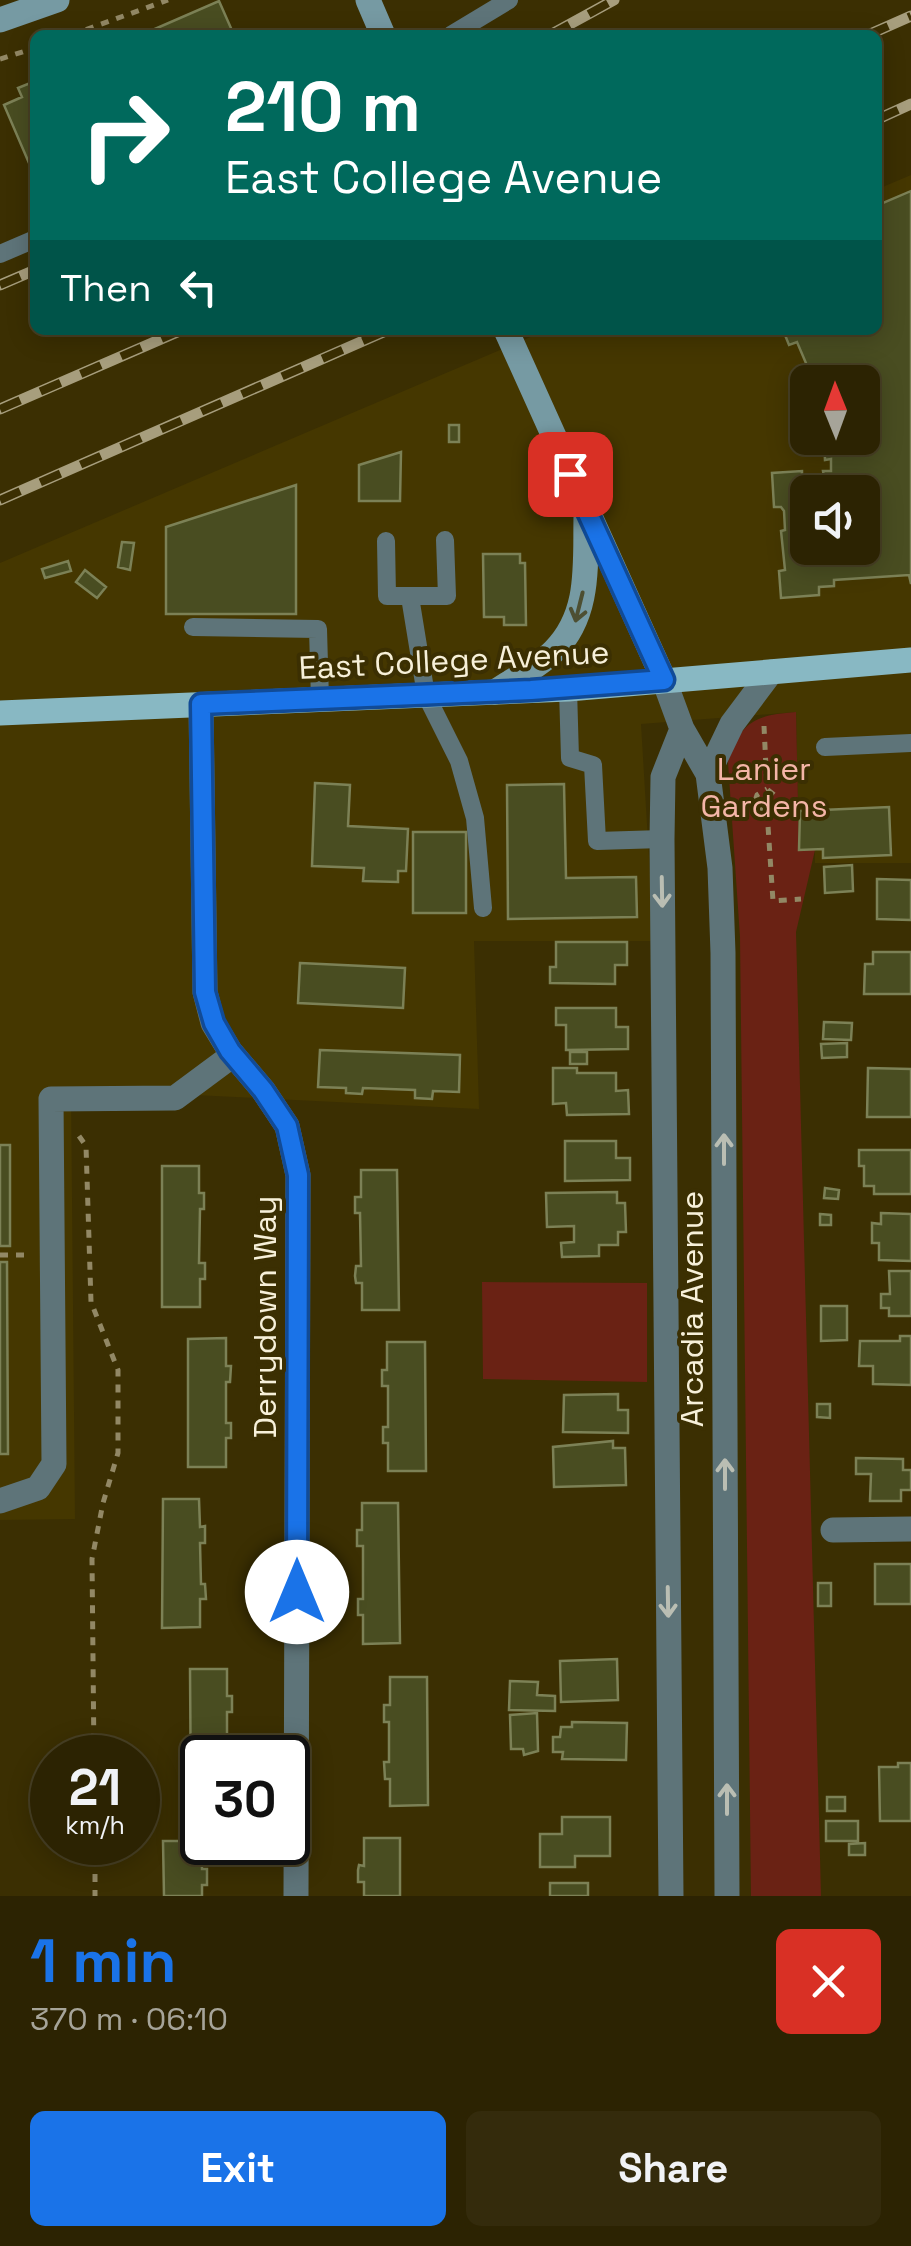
<!DOCTYPE html>
<html lang="en">
<head>
<meta charset="utf-8">
<style>
	:root { --surface:#2c2302; --page:#342b0c; --text:#f1f3f6; --muted:#a6a499; --line:#484024; --accent:#1a73e8 }
	body { margin:0; font-family:"Space Grotesk",sans-serif; background:var(--page); color:var(--text); height:100vh; display:flex; flex-direction:column; font-size:38px; white-space:nowrap }
	* { box-sizing:border-box; margin:0 }
	p { font-size:32px; color:var(--muted) }
	.icon { flex:none; width:55px; height:55px; fill:none; stroke:currentColor; stroke-width:2; stroke-linecap:round; stroke-linejoin:round }
	.map { position:relative; height:1896px; overflow:hidden }
	.details { display:flex; flex-direction:column; background:var(--surface); flex:1 }
	.details>* { flex:none }
	.banner { position:absolute; left:30px; top:30px; width:852px; height:305px; border-radius:15px; box-shadow:0 5px 25px #0003,0 0 0 2px var(--line); background:#00695c; color:#fff; overflow:hidden }
	.needle { width:65px; rotate:359deg }
	.fabs { position:absolute; left:790px; top:365px; display:grid; gap:20px }
	.fabs a { display:grid; place-items:center; width:90px; height:90px; border-radius:15px; background:var(--surface); box-shadow:0 5px 25px #0003,0 0 0 2px var(--line); font-size:50px }
	.speed { position:absolute; left:30px; top:1735px; display:flex; gap:20px; font-size:50px; font-weight:700; text-align:center }
	.speed>* { display:grid; place-content:center; width:130px; height:130px; border-radius:50%; background:var(--surface); box-shadow:0 5px 25px #0003,0 0 0 2px var(--line); line-height:1 }
	.speed small { font-size:25px; font-weight:400 }
	.speed .limit { border:5px solid #111; border-radius:15px; background:#fff; color:#111 }
	.pin { position:absolute; display:grid; place-items:center; width:85px; height:85px; color:#fff; margin:-42px; border-radius:20px; box-shadow:0 5px 15px #0006 }
	.me { position:absolute; width:110px; margin:-55px; rotate:0deg; stroke-linejoin:round; filter:drop-shadow(0 0 8px #0008) }
	.turn { display:flex; align-items:center; gap:35px; height:210px; padding:0 30px; font-size:45px }
	.turn .icon { width:130px; height:130px; stroke-width:2.5 }
	.turn b { display:block; font-size:70px; line-height:85px }
	.then { display:flex; align-items:center; height:95px; padding:0 30px; background:#0003; gap:20px; font-size:38px }
	.round { display:grid; place-items:center; flex:none; width:105px; height:105px; border-radius:15px; background:var(--page) }
	.head { display:flex; align-items:center; justify-content:space-between; height:170px; padding:0 30px }
	h1 { font-size:60px; font-weight:700; line-height:75px; color:var(--accent) }
	.cta { display:flex; gap:20px; margin-top:auto; padding:20px 30px }
	.cta a { flex:1; height:115px; border-radius:15px; background:var(--accent); color:#fff; font-size:40px; font-weight:700; line-height:115px; text-align:center }
	.cta a+a { background:var(--page); color:var(--text) }
	.map>svg:first-child { display:block }
</style>
</head>
<body>
<div class="map">
<svg width="911" height="1896" viewBox="0 0 911 1896">
	<rect width="100%" height="100%" fill="#3b2f02"/>
	<path fill="#453700" fill-rule="evenodd" d="M911,175V863H815V850H799L796,712L641,724L654,941H474L479,1109L71,1089L75,1519L0,1520V563L547,330H878V189ZM808,382H862V438H808ZM808,492H862V548H808Z"/>
	<path fill="#6a2214" d="M796,712L799,849L815,850L796,932L821,1896H751L740,937L728,762C740,722 755,715 796,712Z
		M482,1282L647,1283V1382L483,1379Z"/>
	<path fill="#494d21" stroke="#7c8156" stroke-width="2.5" fill-rule="evenodd" d="M219,1L234,35H141Z
		M35,81V177L4,105L22,97L18,88Z
		M911,191V584L909,575L834,580V586L819,587V595L781,598L779,571L785,570L781,531L785,530L784,511L781,507H774L772,473L802,471V478L824,477L823,471H831V459L825,460L824,438H862V382H814L797,342L789,345L783,330H878V205ZM808,492H862V548H808Z
		M449,425H459V442H449Z
		M401,452L400,501H359V465Z
		M296,485V614H166V527Z
		M122,542L134,543L130,570L118,567Z
		M483,554H520V563H525L526,625H504V617H484Z
		M68,561L71,571L45,578L42,569Z
		M85,570L106,587L97,598L76,582Z
		M315,783L350,785L348,826L408,829L406,871H398V882L363,881L364,868L312,866Z
		M564,784L566,878L636,877L637,917L508,919L507,785Z
		M889,807L891,855L823,858V849L799,850L800,811Z
		M413,832H466V913H413Z
		M852,865L853,891L825,893L824,867Z
		M877,879L911,880V920L877,919Z
		M556,942H627V965H615V984L550,983V967H556Z
		M873,952H911V994H864L865,964H873Z
		M300,963L405,968L403,1008L298,1003Z
		M556,1008H616V1027H628V1049L566,1050V1025H556Z
		M824,1022L852,1023L851,1040L823,1039Z
		M847,1043V1057L822,1058L821,1044Z
		M320,1050L460,1055L459,1092L433,1091L432,1099L415,1098V1090L363,1088L362,1094L346,1093V1088L318,1087Z
		M570,1052H587V1064H570Z
		M553,1068H577V1073H616V1091L628,1090L629,1114L567,1115L566,1103L553,1104Z
		M868,1068L911,1069V1117H867Z
		M565,1141H616V1158H630V1180L565,1181Z
		M0,1145H10V1246H0Z
		M859,1150H911V1194H874V1186H864V1166H859Z
		M162,1166H199V1193H204V1209H200L199,1263H205V1279H200V1307H162Z
		M361,1170H397L399,1310H362V1283H356L355,1276L356,1266H361L360,1213H355V1197H361Z
		M825,1188L839,1190L838,1199L824,1198Z
		M617,1192V1203H625L626,1232H618V1245H599V1256L562,1257L561,1243L574,1242V1226L547,1227L546,1193Z
		M881,1213L911,1214V1261L879,1260V1243H872V1223L881,1224Z
		M820,1214L831,1215V1225H820Z
		M0,1262H7L8,1454H0Z
		M889,1271H911V1316H889V1308H881V1294H890Z
		M821,1306H847V1340L821,1341Z
		M900,1336H911V1385L873,1384V1366H859L860,1341H900Z
		M226,1338V1366H231L230,1382H226V1423H231V1438H226V1467H188V1339Z
		M387,1342H425L426,1471H388V1443H383V1427H388V1386H382V1370H387Z
		M618,1394V1410H628V1433L563,1432L564,1395Z
		M817,1404H830V1418L817,1417Z
		M613,1441V1448H625L626,1485L554,1487L553,1447Z
		M856,1458L903,1459V1470H911V1490H901V1501H870L871,1474H856Z
		M163,1499H199L200,1527L205,1526V1543H200L201,1584H205L206,1599H200V1627L162,1628Z
		M362,1503H398L400,1643L363,1644V1615H358V1599H363V1546H357V1530H362Z
		M875,1564H911V1604H875Z
		M818,1583H831V1606H818Z
		M617,1659L618,1700L561,1702L560,1661Z
		M190,1669H227V1696H232V1712H227V1758H202V1809H191Z
		M390,1677H427L428,1805L390,1806V1779H385L384,1762H389V1722H384V1705H390Z
		M510,1681L538,1682L537,1695L555,1696V1711L509,1710Z
		M537,1713L538,1751L524,1755L523,1749H511L510,1715Z
		M572,1722L627,1723L626,1760L562,1759L563,1752H553V1737H560L561,1727H572Z
		M898,1763H911V1821H880L879,1767H898Z
		M827,1797H845V1811H827Z
		M562,1817H610V1856H575V1867H540V1834H562Z
		M826,1821H858V1841H826Z
		M364,1838H400V1896H364V1882H358V1870L359,1865L364,1866Z
		M163,1841H201L202,1869H207V1885H202V1896H164Z
		M865,1843V1855H849V1844Z
		M550,1883H588V1896H550Z"/>
	<g fill="none" stroke-linecap="round" stroke-linejoin="round">
		<path stroke="#928865" stroke-width="5" stroke-dasharray="8 8" stroke-linecap="butt" d="M71,35L168,0
			M0,59L35,48
			M764,726L767,789L777,797V803L767,811L761,810L755,801L757,795L767,789
			M767,811L773,901L801,899
			M79,1136L86,1146L91,1302L118,1370V1453L103,1503L92,1559L94,1758
			M0,1255H27
			M95,1842V1896"/>
		<path stroke="#5e7479" stroke-width="18" d="M451,35L509,0
			M0,254L35,239
			M386,541L387,596H447L445,540
			M410,597L426,695L459,761L475,818L483,908
			M193,627L318,629L320,700
			M568,689L570,758L593,765L597,841L662,839
			M825,747L911,743"/>
		<path stroke="#5e7479" stroke-width="25" d="M201,705L205,992L213,1023L230,1051L263,1090L287,1126L298,1175L296,1896
			M0,1501L38,1488L54,1464L51,1099L175,1098L233,1055
			M833,1530L911,1529"/>
		<path stroke="#5e7479" stroke-width="25" d="M664,680L682,729L708,774L720,868L723,953L727,1896
			M708,774L732,724L771,672
			M671,1896L662,839L663,777L682,729"/>
		<path stroke="#769aa3" stroke-width="25" d="M368,0L383,35
			M0,20L57,0
			M506,330L664,680
			M495,692C514,679 538,667 554,651C591,614 585,564 586,516"/>
		<path stroke="#88b8c3" stroke-width="25" d="M0,713L568,689L911,660"/>
		<g stroke="#a79e7d" stroke-width="11">
			<path id="rail" d="M550,35L614,0
				M868,35L911,16
				M878,119L911,104
				M0,285L35,270
				M0,409L182,330
				M0,500L388,330"/>
		</g>
		<use href="#rail" stroke="#3b2f02" stroke-width="8" stroke-dasharray="22" stroke-linecap="butt"/>
	</g>
	<defs><path id="oneway-shaft" d="M-6 0H5M1.5-3L5.5 0L1.5 3" fill="none" stroke-width="1.6" stroke-linecap="round" stroke-linejoin="round" transform="scale(2.5)"/></defs>
	<use stroke="#4d4f32" href="#oneway-shaft" transform="translate(579 607) rotate(104)"/>
	<g stroke="#babeb3">
		<use href="#oneway-shaft" transform="translate(662 892) rotate(89)"/>
		<use href="#oneway-shaft" transform="translate(724 1149) rotate(-90)"/>
		<use href="#oneway-shaft" transform="translate(725 1474) rotate(-90)"/>
		<use href="#oneway-shaft" transform="translate(668 1602) rotate(89)"/>
		<use href="#oneway-shaft" transform="translate(727 1799) rotate(-90)"/>
	</g>
	<g fill="none" stroke-linecap="round" stroke-linejoin="round">
		<g stroke="#114b97" stroke-width="25">
			<path id="route" d="M297,1592L298,1175L287,1126L263,1090L230,1051L214,1023L205,992L201,704L531,690L664,680L570,474"/>
		</g>
		<use href="#route" stroke="#1a73e8" stroke-width="18"/>
	</g>
	<g text-anchor="middle" dominant-baseline="central" stroke-width="8" stroke-linejoin="round" paint-order="stroke">
		<g font-size="32" fill="#f7f0d9" stroke="#3b2f02">
			<text transform="translate(454 660) rotate(-3)">East College Avenue</text>
			<text transform="translate(692 1309) rotate(-90)">Arcadia Avenue</text>
			<text transform="translate(265 1317) rotate(-90)">Derrydown Way</text>
		</g>
		<g font-size="32" fill="#f4b5a7" stroke="#3b2f02">
			<text x="764" y="769">Lanier<tspan x="764" dy="37">Gardens</tspan></text>
		</g>
	</g>
</svg>
<div class="fabs">
<a><svg class="needle" viewBox="-14 -14 28 28"><path d="M0-13l5 13h-10z" fill="#e53935"/><path d="M0 13l5-13h-10z" fill="#a6a499"/></svg></a>
<a><svg class="icon" aria-label="sound" viewBox="0 0 24 24"><path d="M4 9h4l5-4v14l-5-4H4zM17 9q2 3 0 6"/></svg></a>
</div>
<div class="speed"><div>21<small>km/h</small></div><div class="limit">30</div></div>
<div class="pin" style="left:570px;top:474px;background:#d93025"><svg class="icon" aria-label="arrive" viewBox="0 0 24 24"><path d="M6 21V4h12l-3 4 3 4H6"/></svg></div>
<svg class="me" style="left:297px;top:1592px" viewBox="-20 -20 40 40"><circle r="19" fill="#fff"/><path d="M0-13L10 11 0 6-10 11z" fill="#1a73e8"/></svg>
<div class="banner">
<div class="turn"><svg class="icon" aria-label="right" viewBox="0 0 24 24"><path d="M7 20v-9h11M14 6l5 5-5 5"/></svg><div><b>210 m</b>East College Avenue</div></div>
<div class="then">Then<svg class="icon" aria-label="left" viewBox="0 0 24 24"><path d="M17 20v-9H6M10 6l-5 5 5 5"/></svg></div>
</div>
</div>
<section class="details">
<div class="head"><div><h1>1 min</h1><p>370 m · 06:10</p></div><a class="round" style="background:#d93025;color:#fff"><svg class="icon" aria-label="close" viewBox="0 0 24 24"><path d="M6 6l12 12M18 6L6 18"/></svg></a></div>
<div class="cta"><a>Exit</a><a>Share</a></div>
</section>
</body>
</html>
